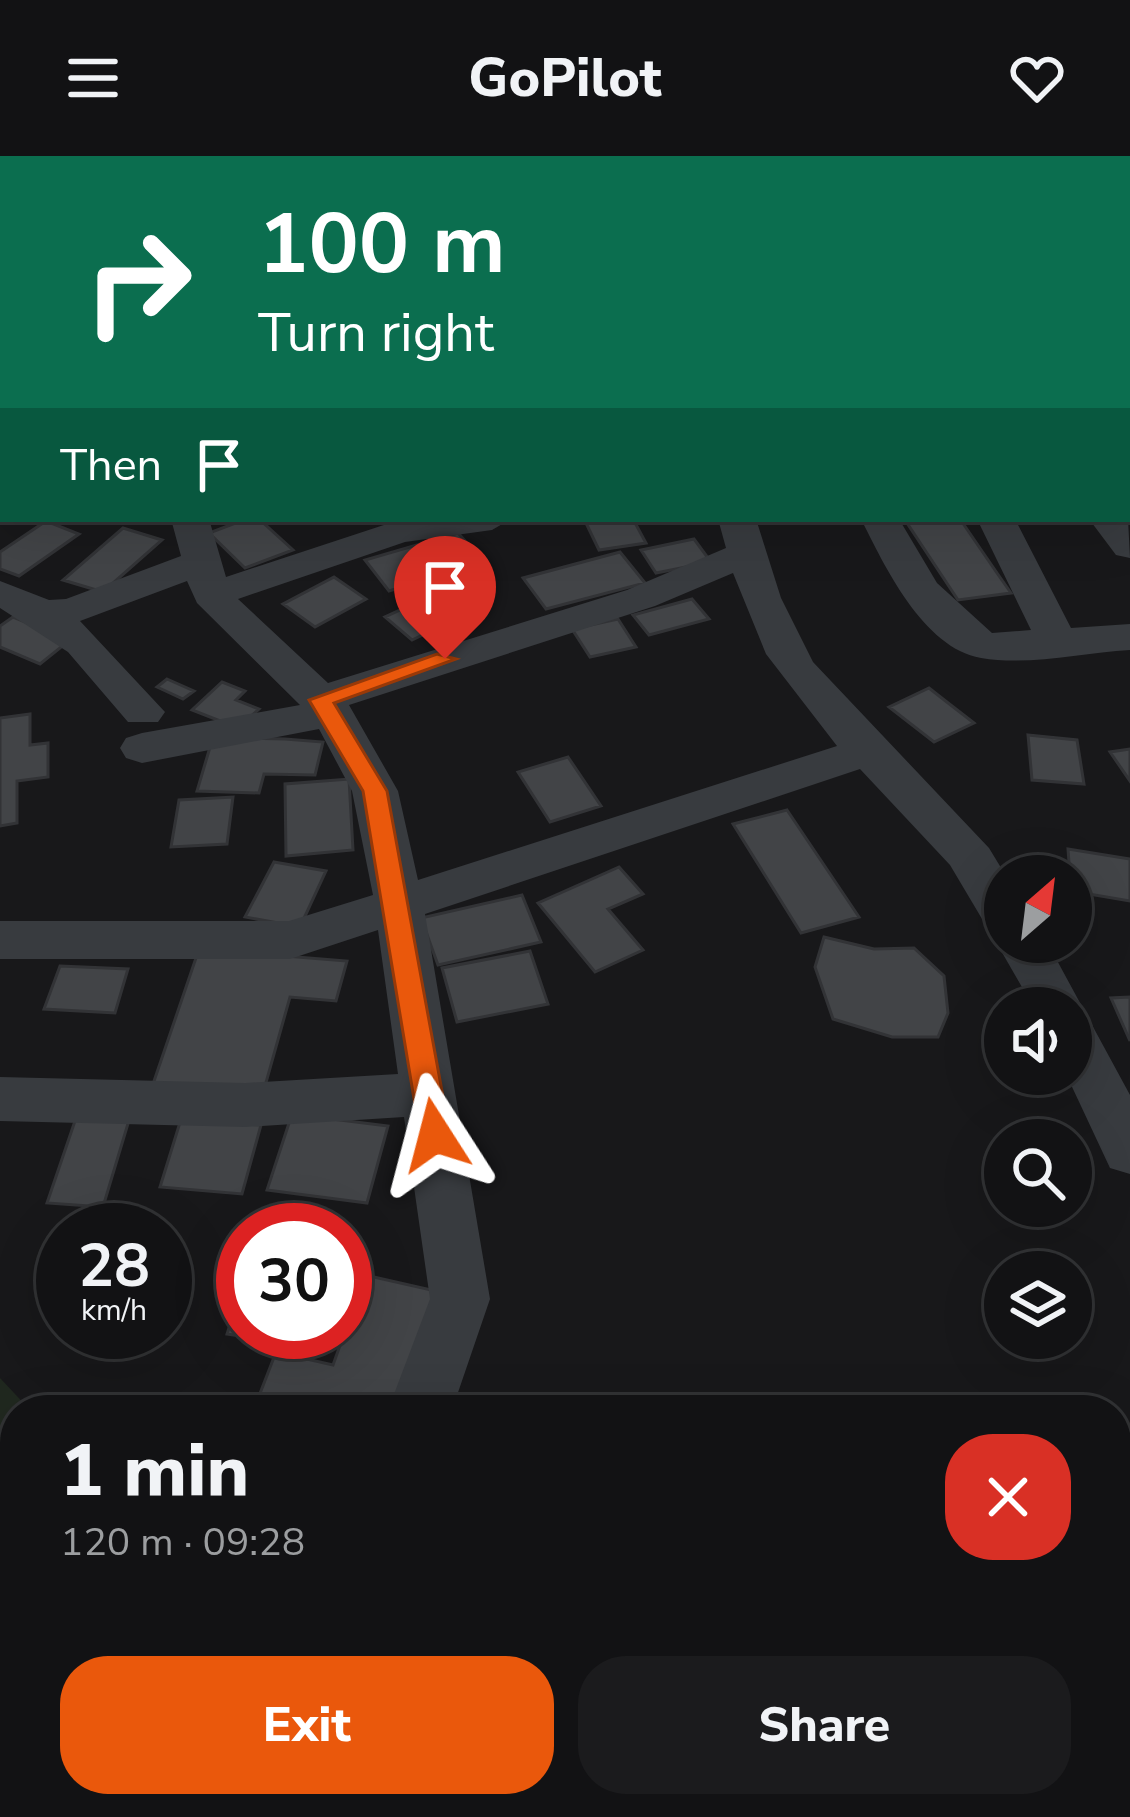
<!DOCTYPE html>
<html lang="en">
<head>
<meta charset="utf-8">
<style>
	:root { --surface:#121214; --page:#1b1b1d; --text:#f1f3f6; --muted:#9c9ea0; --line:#313234; --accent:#ea580c }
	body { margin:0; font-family:"Nunito Sans",sans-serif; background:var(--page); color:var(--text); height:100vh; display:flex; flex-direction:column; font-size:45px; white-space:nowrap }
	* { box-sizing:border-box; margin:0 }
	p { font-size:39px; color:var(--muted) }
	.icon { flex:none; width:66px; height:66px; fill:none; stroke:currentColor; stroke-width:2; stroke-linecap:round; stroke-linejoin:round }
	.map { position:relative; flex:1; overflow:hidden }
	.drawer { position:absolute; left:0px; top:1239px; width:1131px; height:423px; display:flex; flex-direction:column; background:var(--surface); border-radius:48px 48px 0 0; box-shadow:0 12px 48px #0002,0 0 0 3px var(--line) }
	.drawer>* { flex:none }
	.top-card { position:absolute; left:0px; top:0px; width:1131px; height:366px; box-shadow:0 12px 48px #0002,0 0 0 3px var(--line); background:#0b6e4f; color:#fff; overflow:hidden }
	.needle { width:78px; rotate:28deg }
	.fabs { position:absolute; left:984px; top:699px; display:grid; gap:24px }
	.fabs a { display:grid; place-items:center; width:108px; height:108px; border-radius:50%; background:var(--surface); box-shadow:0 12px 48px #0002,0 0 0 3px var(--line); font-size:60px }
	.speed { position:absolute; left:36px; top:1047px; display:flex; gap:24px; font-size:60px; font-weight:700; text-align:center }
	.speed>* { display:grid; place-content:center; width:156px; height:156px; border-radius:50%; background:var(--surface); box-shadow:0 12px 48px #0002,0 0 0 3px var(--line); line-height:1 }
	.speed small { font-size:30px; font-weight:400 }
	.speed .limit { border:18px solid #d22; background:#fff; color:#111 }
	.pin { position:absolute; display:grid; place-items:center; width:102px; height:102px; color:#fff; margin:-123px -51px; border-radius:50% 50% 50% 0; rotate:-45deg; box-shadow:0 0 12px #0007 }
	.pin .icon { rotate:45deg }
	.me { position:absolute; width:132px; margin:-66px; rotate:351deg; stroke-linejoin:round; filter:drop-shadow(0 0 9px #0008) }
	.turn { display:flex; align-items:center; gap:42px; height:252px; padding:0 60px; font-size:54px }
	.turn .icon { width:156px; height:156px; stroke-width:2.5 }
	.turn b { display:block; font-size:84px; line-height:102px }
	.then { display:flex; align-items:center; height:114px; padding:0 60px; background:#0003; gap:24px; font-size:45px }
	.round { display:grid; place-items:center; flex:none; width:126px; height:126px; border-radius:48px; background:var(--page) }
	.headline { display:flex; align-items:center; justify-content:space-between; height:204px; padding:0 60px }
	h1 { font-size:72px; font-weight:800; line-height:90px }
	.primary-button { display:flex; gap:24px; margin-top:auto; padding:24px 60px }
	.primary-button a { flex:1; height:138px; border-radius:48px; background:var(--accent); color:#fff; font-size:48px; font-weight:800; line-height:138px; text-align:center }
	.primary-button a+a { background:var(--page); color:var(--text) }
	header { display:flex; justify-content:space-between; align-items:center; height:156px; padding:0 60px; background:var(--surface); font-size:54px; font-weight:800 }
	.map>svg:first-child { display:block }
</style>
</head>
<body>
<header><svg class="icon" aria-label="menu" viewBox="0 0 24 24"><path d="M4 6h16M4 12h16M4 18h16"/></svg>GoPilot<svg class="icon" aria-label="heart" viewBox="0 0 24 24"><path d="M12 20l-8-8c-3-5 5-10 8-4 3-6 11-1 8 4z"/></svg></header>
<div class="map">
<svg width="1130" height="1661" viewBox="0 0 1130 1661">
	<rect width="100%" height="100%" fill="#18181a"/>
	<path fill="#20281f" d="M0,1222L30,1254H15V1397L0,1414Z"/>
	<path fill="#424447" stroke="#323336" stroke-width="3" d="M246,363H259L293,394L245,412L209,377Z
		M584,363H633L646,387L599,394Z
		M960,363L997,417L1011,437L958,444L907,367Z
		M46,365L79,378L19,420L0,413V396Z
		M123,372L162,384L103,436L63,424Z
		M458,377L476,397L444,407L451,416L389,435L365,404Z
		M694,383L711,406L656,417L641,394Z
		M620,396L645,427L546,453L523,422Z
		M334,421L366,443L315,471L283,448Z
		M426,442L454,464L412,484L385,461Z
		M692,443L709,463L649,479L633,459Z
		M13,461L70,484L40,508L0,491V470Z
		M618,463L636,491L590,501L572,473Z
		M167,523L194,535L183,543L157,531Z
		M222,526L245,535L236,544L259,553L238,572L192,554Z
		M929,532L943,543L974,567L934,586L889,551Z
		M30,558V589L48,587V621L17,625V667L0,670V562Z
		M1028,579L1077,584L1084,628L1032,624Z
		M213,581L285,583L323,586L315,619L264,618L259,637L197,635Z
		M1130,593V625L1110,596Z
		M568,601L601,650L550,666L518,616Z
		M349,623L353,694L286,700L285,628Z
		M233,641L227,688L171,691L179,644Z
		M787,654L859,761L801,777L733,668Z
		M1068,693L1130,703V745L1071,735Z
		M274,706L326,715L300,771L245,761Z
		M619,711L643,738L608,753L643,794L595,816L538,747Z
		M522,739L541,786L438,809L421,762Z
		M824,781L874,793L914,792L944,820L948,857L938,881H892L833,863L815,811Z
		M199,793L347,805L336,845L290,841L262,941L152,931Z
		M530,795L548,848L457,866L442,812Z
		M60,810L128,813L115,857L44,853Z
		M1130,841V885L1111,842Z
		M292,958L388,970L367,1047L267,1034Z
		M77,959L130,961L103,1051L47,1047Z
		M181,963L261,969L242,1038L160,1031Z
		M365,1119L436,1135L397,1254L254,1253L276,1196L333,1209Z
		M243,1128V1176H314L310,1191L227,1178Z
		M128,1647H221L214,1661H121Z"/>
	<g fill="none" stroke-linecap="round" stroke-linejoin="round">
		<path fill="#383b3f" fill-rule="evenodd" d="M715,0H741L744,3H716Z
			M865,0H891L894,3H866Z
			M1128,76H1130V94H1128Z
			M1128,132H1130V153H1128Z
			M0,184H3V204H0Z
			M171,363H209L226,421L399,364L511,363L492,374L405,386L238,443L328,527L627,434L726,392L718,363H756L781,442L813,506L989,692L1006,720L1005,786H1047L1130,939V1018L1110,1012L1066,918H1071V852H1034L996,786L1001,777L988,773L950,709L860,613L425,758L490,1143L452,1254H388L430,1143L404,961L245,971L0,965V921L245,927L398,918L378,774L290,803H0V765H289L373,739L352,635L319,573L142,607L126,602L120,592L126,582L142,577L300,549L197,447L187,425L80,465L165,556L158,566H128L68,496L0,452V425L49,444L66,443L181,400ZM733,417L766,498L837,590L418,724L398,635L349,549L655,450Z
			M861,363H899L937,427L992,477L1031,474L977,363H1015L1071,472L1130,468V494C1082,497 1028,510 981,502C923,492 884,409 861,363Z
			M1089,363H1128L1130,402L1116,399Z
			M240,1647H314L310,1661H234Z"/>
	</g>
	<path fill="#ea580c" stroke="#983908" stroke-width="3" d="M437,498L456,503L334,547L387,635L450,979L435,991L420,979L363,635L309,544Z"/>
</svg>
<div class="fabs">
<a><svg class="needle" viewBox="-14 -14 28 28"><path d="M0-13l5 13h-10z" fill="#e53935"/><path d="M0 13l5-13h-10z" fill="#9c9ea0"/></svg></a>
<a><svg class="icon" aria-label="sound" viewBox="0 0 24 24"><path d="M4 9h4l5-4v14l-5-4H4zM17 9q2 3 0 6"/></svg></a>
<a><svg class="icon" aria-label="search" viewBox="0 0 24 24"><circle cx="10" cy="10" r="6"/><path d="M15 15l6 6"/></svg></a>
<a><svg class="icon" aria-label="layers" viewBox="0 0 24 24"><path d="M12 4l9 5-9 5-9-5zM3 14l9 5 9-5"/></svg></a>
</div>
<div class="speed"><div>28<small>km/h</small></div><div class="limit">30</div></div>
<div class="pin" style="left:445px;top:503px;background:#d93025"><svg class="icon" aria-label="arrive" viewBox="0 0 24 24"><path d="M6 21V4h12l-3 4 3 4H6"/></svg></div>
<svg class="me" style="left:435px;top:979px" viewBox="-20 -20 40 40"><path d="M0-17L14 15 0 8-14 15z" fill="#ea580c" stroke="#fff" stroke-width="4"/></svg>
<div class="top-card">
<div class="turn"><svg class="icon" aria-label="right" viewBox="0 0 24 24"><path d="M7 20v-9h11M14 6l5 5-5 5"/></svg><div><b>100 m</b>Turn right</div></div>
<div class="then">Then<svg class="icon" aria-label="arrive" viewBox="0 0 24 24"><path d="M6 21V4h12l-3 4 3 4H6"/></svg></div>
</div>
<section class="drawer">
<div class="headline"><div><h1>1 min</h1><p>120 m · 09:28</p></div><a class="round" style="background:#d93025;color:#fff"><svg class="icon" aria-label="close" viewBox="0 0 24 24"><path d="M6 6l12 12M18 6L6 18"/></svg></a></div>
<div class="primary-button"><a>Exit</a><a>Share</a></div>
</section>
</div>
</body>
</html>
